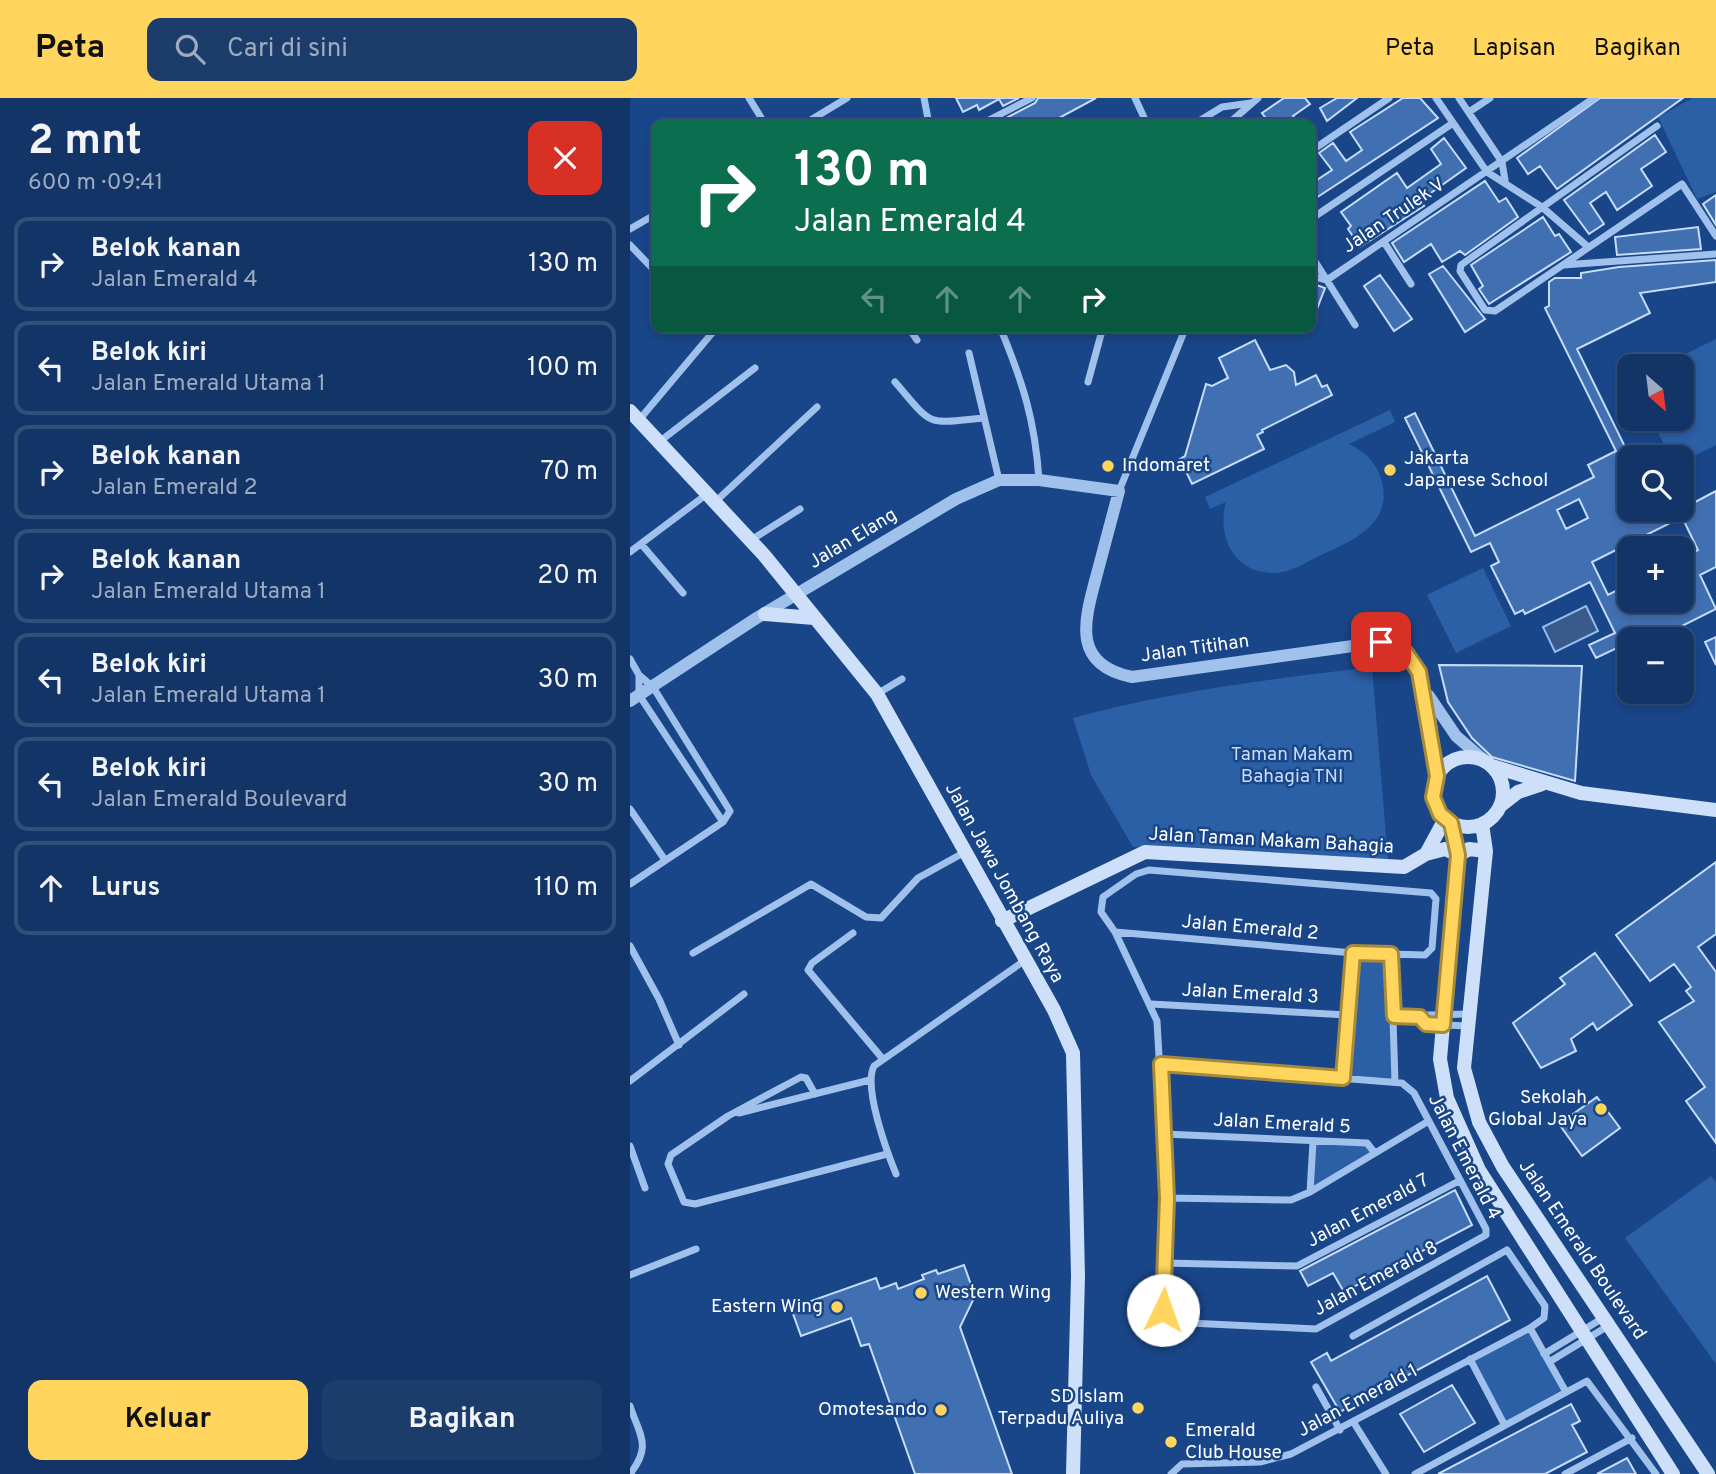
<!DOCTYPE html>
<html lang="id">
<head>
<meta charset="utf-8">
<style>
	:root { --surface:#133466; --page:#1c3c6c; --text:#f1f3f6; --muted:#9daabf; --line:#324f7a; --accent:#ffd55d }
	body { margin:0; font-family:Overpass,sans-serif; background:var(--page); color:var(--text); height:100vh; display:flex; flex-direction:column; font-size:26px; white-space:nowrap }
	* { box-sizing:border-box; margin:0 }
	p { font-size:23px; color:var(--muted) }
	.icon { flex:none; width:38px; height:38px; fill:none; stroke:currentColor; stroke-width:2; stroke-linecap:round; stroke-linejoin:round }
	.map { position:relative; flex:1; overflow:hidden }
	.drawer { display:flex; flex-direction:column; background:var(--surface); width:630px }
	.drawer>* { flex:none }
	.guide { position:absolute; left:21px; top:21px; width:665px; height:214px; border-radius:14px; box-shadow:0 4px 10px #0003,0 0 0 2px var(--line); background:#0b6e4f; color:#fff; overflow:hidden }
	.needle { width:46px; rotate:152deg }
	.fabs { position:absolute; left:987px; top:256px; display:grid; gap:14px }
	.fabs a { display:grid; place-items:center; width:77px; height:77px; border-radius:14px; background:var(--surface); box-shadow:0 4px 10px #0003,0 0 0 2px var(--line); font-size:35px }
	.pin { position:absolute; display:grid; place-items:center; width:60px; height:60px; color:#fff; margin:-30px; border-radius:14px; box-shadow:0 4px 10px #0006 }
	.me { position:absolute; width:77px; margin:-38px; rotate:3deg; stroke-linejoin:round; filter:drop-shadow(0 0 5px #0008) }
	.turn { display:flex; align-items:center; gap:24px; height:147px; padding:0 28px; font-size:32px }
	.turn .icon { width:91px; height:91px; stroke-width:2.5 }
	.turn b { display:block; font-size:49px; line-height:60px }
	.lanes { display:flex; align-items:center; height:66px; padding:0 28px; background:#0003; justify-content:center; gap:35px; direction:ltr }
	.lanes .off { opacity:.35 }
	.round { display:grid; place-items:center; flex:none; width:74px; height:74px; border-radius:14px; background:var(--page) }
	.summary { display:flex; align-items:center; justify-content:space-between; height:119px; padding:0 28px }
	h1 { font-size:42px; font-weight:700; line-height:52px }
	.action { display:flex; gap:14px; margin-top:auto; padding:14px 28px }
	.action a { flex:1; height:80px; border-radius:14px; background:var(--accent); color:#111; font-size:28px; font-weight:700; line-height:80px; text-align:center }
	.action a+a { background:var(--page); color:var(--text) }
	ul { padding:0; list-style:none }
	li { display:flex; align-items:center; gap:21px; height:94px; margin:0 14px 10px; padding:0 14px; border:4px solid var(--line); border-radius:14px }
	li div { flex:1 }
	li b { display:block; font-size:26px }
	li em { font-style:normal }
	header { display:flex; align-items:center; gap:42px; box-sizing:border-box; height:98px; padding:0 35px; background:var(--accent); color:#111 }
	header strong { font-size:33px }
	nav { display:flex; gap:38px; margin-inline-start:auto; font-size:24px }
	.search { width:490px; height:63px; background:var(--page); display:flex; align-items:center; gap:18px; box-sizing:border-box; padding:0 24px; border-radius:14px; color:var(--muted); font-size:26px }
	main { display:flex; flex:1; min-height:0 }
	.map>svg:first-child { display:block }
</style>
</head>
<body>
<header>
<strong>Peta</strong>
<div class="search"><svg class="icon" aria-label="search" viewBox="0 0 24 24"><circle cx="10" cy="10" r="6"/><path d="M15 15l6 6"/></svg>Cari di sini</div>
<nav><a>Peta</a><a>Lapisan</a><a>Bagikan</a></nav>
</header>
<main>
<section class="drawer">
<div class="summary"><div><h1>2 mnt</h1><p>600 m · 09:41</p></div><a class="round" style="background:#d93025;color:#fff"><svg class="icon" aria-label="close" viewBox="0 0 24 24"><path d="M6 6l12 12M18 6L6 18"/></svg></a></div>
<ul>
<li><svg class="icon" aria-label="right" viewBox="0 0 24 24"><path d="M7 20v-9h11M14 6l5 5-5 5"/></svg><div><b>Belok kanan</b><p>Jalan Emerald 4</p></div><em>130 m</em></li>
<li><svg class="icon" aria-label="left" viewBox="0 0 24 24"><path d="M17 20v-9H6M10 6l-5 5 5 5"/></svg><div><b>Belok kiri</b><p>Jalan Emerald Utama 1</p></div><em>100 m</em></li>
<li><svg class="icon" aria-label="right" viewBox="0 0 24 24"><path d="M7 20v-9h11M14 6l5 5-5 5"/></svg><div><b>Belok kanan</b><p>Jalan Emerald 2</p></div><em>70 m</em></li>
<li><svg class="icon" aria-label="right" viewBox="0 0 24 24"><path d="M7 20v-9h11M14 6l5 5-5 5"/></svg><div><b>Belok kanan</b><p>Jalan Emerald Utama 1</p></div><em>20 m</em></li>
<li><svg class="icon" aria-label="left" viewBox="0 0 24 24"><path d="M17 20v-9H6M10 6l-5 5 5 5"/></svg><div><b>Belok kiri</b><p>Jalan Emerald Utama 1</p></div><em>30 m</em></li>
<li><svg class="icon" aria-label="left" viewBox="0 0 24 24"><path d="M17 20v-9H6M10 6l-5 5 5 5"/></svg><div><b>Belok kiri</b><p>Jalan Emerald Boulevard</p></div><em>30 m</em></li>
<li><svg class="icon" aria-label="ahead" viewBox="0 0 24 24"><path d="M12 20V5M6 11l6-6 6 6"/></svg><div><b>Lurus</b></div><em>110 m</em></li>
</ul>
<div class="action"><a>Keluar</a><a>Bagikan</a></div>
</section>
<div class="map">
<svg width="1086" height="1376" viewBox="0 0 1086 1376">
	<rect width="100%" height="100%" fill="#194688"/>
	<path fill="#2b5fa6" d="M1063,0H1086V94L1067,101L1028,19Z
		M1086,241V347L1052,364V359H1040L1021,320H1052V268H1031Z
		M760,312L765,324L719,346C736,354 747,365 752,384C763,427 720,444 689,458C675,465 660,475 644,475C605,476 586,439 596,404L580,411L575,399Z
		M853,470L881,528L826,555L797,497Z
		M742,569L758,761L503,749L461,677L443,620C541,593 641,581 742,569Z
		M723,855L761,856L765,984L713,980Z
		M683,1044L737,1045L744,1054L680,1094Z
		M1081,1078L1086,1084V1266L995,1140Z
		M900,1230L936,1294L874,1326L840,1261Z"/>
	<path fill="#395a8b" stroke="#93bbef" stroke-width="2" d="M956,508L968,533L925,554L913,529Z"/>
	<path fill="#4170b2" stroke="#c6dcfa" stroke-width="2" fill-rule="evenodd" d="M326,0H389L373,8L369,1L349,12L347,7L333,14Z
		M408,0H466L418,26H381L378,19L405,5Z
		M654,0H675L680,6L663,18L669,26H640L632,15Z
		M707,0H727L697,23L690,10Z
		M773,0H790L808,20L686,100L681,86L702,72L689,55L703,45L716,63L732,52L720,34Z
		M970,0H1053L927,91L910,68L898,76L887,60Z
		M1025,37L1036,54L1011,71L1022,88L987,112L976,94L960,105L974,126L959,136L934,102Z
		M814,40L836,70L791,102L794,108L730,149L718,131L721,128L711,114L767,75L777,90L811,66L801,51Z
		M855,83L869,104L876,100L888,119L835,157L830,153L812,164L801,146L774,164L762,145Z
		M1086,97V127L1073,106Z
		M913,119L925,138L929,136L941,154L859,206L849,191L853,188L841,167Z
		M1068,129L1071,151L987,157L985,139Z
		M1086,162V184L1010,195L1020,215L947,251L999,357V411H1052L1086,393V469L1070,477L1086,511L1026,541H999V564L991,548L966,560L959,547L985,535L960,484L895,516L893,512L885,516L861,468L869,464L860,445L841,454L775,320L785,315L845,438L964,379L958,367L986,353L915,210L919,208V184L925,180H951V175L989,169ZM949,401L958,420L936,431L927,412ZM1052,419L1068,452L1052,460V502H999V486L978,497L962,464Z
		M813,168L855,221L835,234L799,176Z
		M750,177L782,221L764,233L734,188Z
		M681,185L695,190L682,224H681Z
		M625,242L640,272L656,267L664,274L666,287L686,277L692,289L697,287L702,297L632,332L633,334L627,337L634,351L562,386L550,361L555,358L576,286L582,288L598,280L589,260Z
		M1086,539V567L1075,544Z
		M809,567L952,568L945,683L862,659L842,640L818,604Z
		M1086,764V836L1068,849L1086,874V1045L1056,1003L1075,989L1029,924L1064,903L1056,893L1061,889L1044,866L1020,883L986,837Z
		M965,855L1002,907L967,932L963,925L941,941L946,953L911,970L883,925L935,886L930,880Z
		M967,999L990,1030L952,1058L929,1026Z
		M825,1092L842,1127L714,1194L703,1175L678,1188L670,1173Z
		M334,1167L345,1198L330,1229L382,1376H285L239,1246L231,1248L221,1220L171,1238L161,1210L246,1180L250,1191L266,1185L268,1191L294,1181L292,1177L306,1172L308,1176Z
		M857,1178L880,1222L710,1314L681,1264L697,1255L701,1263Z
		M822,1287L845,1325L794,1354L770,1316Z
		M941,1306L950,1323L942,1327L957,1354L915,1376H808Z
		M997,1360L1006,1376H967Z"/>
	<g fill="none" stroke-linecap="round" stroke-linejoin="round">
		<path stroke="#a1c1ed" stroke-width="7" d="M119,0L135,26
			M294,0L299,26
			M505,0L517,26
			M806,0L857,74L912,109L957,148
			M829,0L872,64L875,82
			M839,14L860,0
			M359,22L402,0
			M174,26L217,0
			M564,26L592,9L621,5
			M598,26L628,0
			M1027,28L831,167L830,173L855,212L865,213L1052,86L1086,138
			M681,53L759,0
			M681,121L823,25
			M0,131L26,116
			M754,144L781,186
			M0,147L26,174
			M681,157L725,227
			M933,167L1086,156
			M681,178L697,182
			M697,182L964,0
			M278,229L287,242
			M370,229C393,285 405,322 409,382
			M339,255L369,382
			M265,284C304,329 294,326 354,320
			M458,284L473,229
			M9,322L83,234L79,229
			M29,344L125,270
			M489,393L556,229
			M85,404L187,309
			M121,442L170,411
			M12,447L53,495
			M0,454L77,396
			M0,561L9,577L23,589L100,713L93,724L0,786
			M9,577V597L93,724
			M247,596L272,581
			M0,711L35,762
			M485,834L723,855L795,857L802,850L806,801L801,795L519,772L506,776L473,799L471,814L485,834L527,923L537,1100L533,1212L539,1224L686,1231L856,1137V1131L784,995L772,985L531,966
			M223,835L182,865L178,872L252,960
			M0,848L29,901L49,947
			M63,855L181,786L236,819L251,820L288,780L335,754
			M761,856L765,984
			M521,906L717,917
			M764,918L838,916
			M790,919L796,926L837,928
			M713,980L723,855
			M0,983L114,896
			M185,996L176,980L171,979L98,1018L41,1057L38,1066L54,1104L65,1106L257,1056
			M109,1015L240,982
			M534,1036L737,1045L744,1054
			M0,1048L15,1090
			M266,1076C257,1054 233,989 244,968L394,863
			M680,1094L683,1044
			M537,1100L661,1102L680,1094L797,1024
			M535,1165L667,1168L829,1083
			M0,1177L66,1151
			M900,1230L936,1294
			M914,1256L973,1220
			M840,1261L874,1326
			M919,1264L978,1228
			M686,1289L710,1332
			M0,1308C10,1338 22,1348 0,1376
			M724,1325L756,1376
			M541,1376L552,1366L630,1364L661,1356L900,1230L914,1220L915,1208L877,1152L723,1238
			M785,1376L957,1283L1026,1376
			M935,1376L1002,1340"/>
		<path stroke="#a1c1ed" stroke-width="12" d="M799,598L826,638L855,663
			M0,603L125,521L326,401L369,382H409L489,393C482,419 475,446 468,472C456,518 438,566 502,579L751,544C760,547 769,548 776,555C800,577 803,646 807,678"/>
		<path stroke="#cddff9" stroke-width="14" d="M0,313L134,457L247,596L424,912L443,955L448,1178L443,1376
			M135,516L184,520
			M803 694a35 35 0 1 1 70 0a35 35 0 1 1-70 0Z
			M862,668L951,695L1086,712
			M870,708L888,694L912,686
			M821,725L828,757L810,961L817,1000L849,1072L1043,1376
			M852,726L856,753L834,970L849,1024L873,1069L1078,1376
			M796,756L815,751L828,757L839,751L856,753
			M372,823L515,754L774,769L796,756L815,721"/>
	</g>
	<g fill="none" stroke-linecap="round" stroke-linejoin="round">
		<g stroke="#a68a3c" stroke-width="18">
			<path id="route" d="M533,1212L537,1100L531,966L713,980L723,855L761,856L764,918L790,919L796,926L813,927L828,757L821,725L810,716L803,699L807,678L789,574L776,555L751,544"/>
		</g>
		<use href="#route" stroke="#ffd55d" stroke-width="12"/>
	</g>
	<g fill="#ffd55d" stroke="#194688" stroke-width="2.5">
		<circle cx="478" cy="368" r="7"/>
		<circle cx="760" cy="372" r="7"/>
		<circle cx="971" cy="1011" r="7"/>
		<circle cx="291" cy="1195" r="7"/>
		<circle cx="207" cy="1209" r="7"/>
		<circle cx="508" cy="1310" r="7"/>
		<circle cx="311" cy="1312" r="7"/>
		<circle cx="541" cy="1344" r="7"/>
	</g>
	<g text-anchor="middle" dominant-baseline="central" stroke-width="5" stroke-linejoin="round" paint-order="stroke">
		<g font-size="19" fill="#fff" stroke="#194688">
			<text transform="translate(764 118) rotate(-34)">Jalan Trulek V</text>
			<text transform="translate(223 441) rotate(-31)">Jalan Elang</text>
			<text transform="translate(565 551) rotate(-8)">Jalan Titihan</text>
			<text transform="translate(641 743) rotate(3)">Jalan Taman Makam Bahagia</text>
			<text transform="translate(374 785) rotate(61)">Jalan Jawa Jombang Raya</text>
			<text transform="translate(620 830) rotate(5)">Jalan Emerald 2</text>
			<text transform="translate(620 896) rotate(3)">Jalan Emerald 3</text>
			<text transform="translate(652 1026) rotate(3)">Jalan Emerald 5</text>
			<text transform="translate(834 1059) rotate(63)">Jalan Emerald 4</text>
			<text transform="translate(738 1113) rotate(-28)">Jalan Emerald 7</text>
			<text transform="translate(952 1152) rotate(56)">Jalan Emerald Boulevard</text>
			<text transform="translate(746 1181) rotate(-28)">Jalan Emerald 8</text>
			<text transform="translate(728 1303) rotate(-28)">Jalan Emerald 1</text>
		</g>
		<g font-size="19" fill="#fff" stroke="#194688" text-anchor="start">
			<text x="774" y="361">Jakarta<tspan x="774" dy="22">Japanese School</tspan></text>
			<text x="492" y="368">Indomaret</text>
			<text x="957" y="1000" text-anchor="end">Sekolah<tspan x="957" dy="22">Global Jaya</tspan></text>
			<text x="305" y="1195">Western Wing</text>
			<text x="193" y="1209" text-anchor="end">Eastern Wing</text>
			<text x="494" y="1299" text-anchor="end">SD Islam<tspan x="494" dy="22">Terpadu Auliya</tspan></text>
			<text x="297" y="1312" text-anchor="end">Omotesando</text>
			<text x="555" y="1333">Emerald<tspan x="555" dy="22">Club House</tspan></text>
		</g>
		<g font-size="19" fill="#c6dcfa" stroke="#194688">
			<text x="662" y="657">Taman Makam<tspan x="662" dy="22">Bahagia TNI</tspan></text>
		</g>
	</g>
</svg>
<div class="fabs">
<a><svg class="needle" viewBox="-14 -14 28 28"><path d="M0-13l5 13h-10z" fill="#e53935"/><path d="M0 13l5-13h-10z" fill="#9daabf"/></svg></a>
<a><svg class="icon" aria-label="search" viewBox="0 0 24 24"><circle cx="10" cy="10" r="6"/><path d="M15 15l6 6"/></svg></a>
<a>+</a>
<a>−</a>
</div>
<div class="pin" style="left:751px;top:544px;background:#d93025"><svg class="icon" aria-label="arrive" viewBox="0 0 24 24"><path d="M6 21V4h12l-3 4 3 4H6"/></svg></div>
<svg class="me" style="left:533px;top:1212px" viewBox="-20 -20 40 40"><circle r="19" fill="#fff"/><path d="M0-13L10 11 0 6-10 11z" fill="#ffd55d"/></svg>
<div class="guide">
<div class="turn"><svg class="icon" aria-label="right" viewBox="0 0 24 24"><path d="M7 20v-9h11M14 6l5 5-5 5"/></svg><div><b>130 m</b>Jalan Emerald 4</div></div>
<div class="lanes"><svg class="icon off" aria-label="left" viewBox="0 0 24 24"><path d="M17 20v-9H6M10 6l-5 5 5 5"/></svg><svg class="icon off" aria-label="ahead" viewBox="0 0 24 24"><path d="M12 20V5M6 11l6-6 6 6"/></svg><svg class="icon off" aria-label="ahead" viewBox="0 0 24 24"><path d="M12 20V5M6 11l6-6 6 6"/></svg><svg class="icon" aria-label="right" viewBox="0 0 24 24"><path d="M7 20v-9h11M14 6l5 5-5 5"/></svg></div>
</div>
</div>
</main>
</body>
</html>
